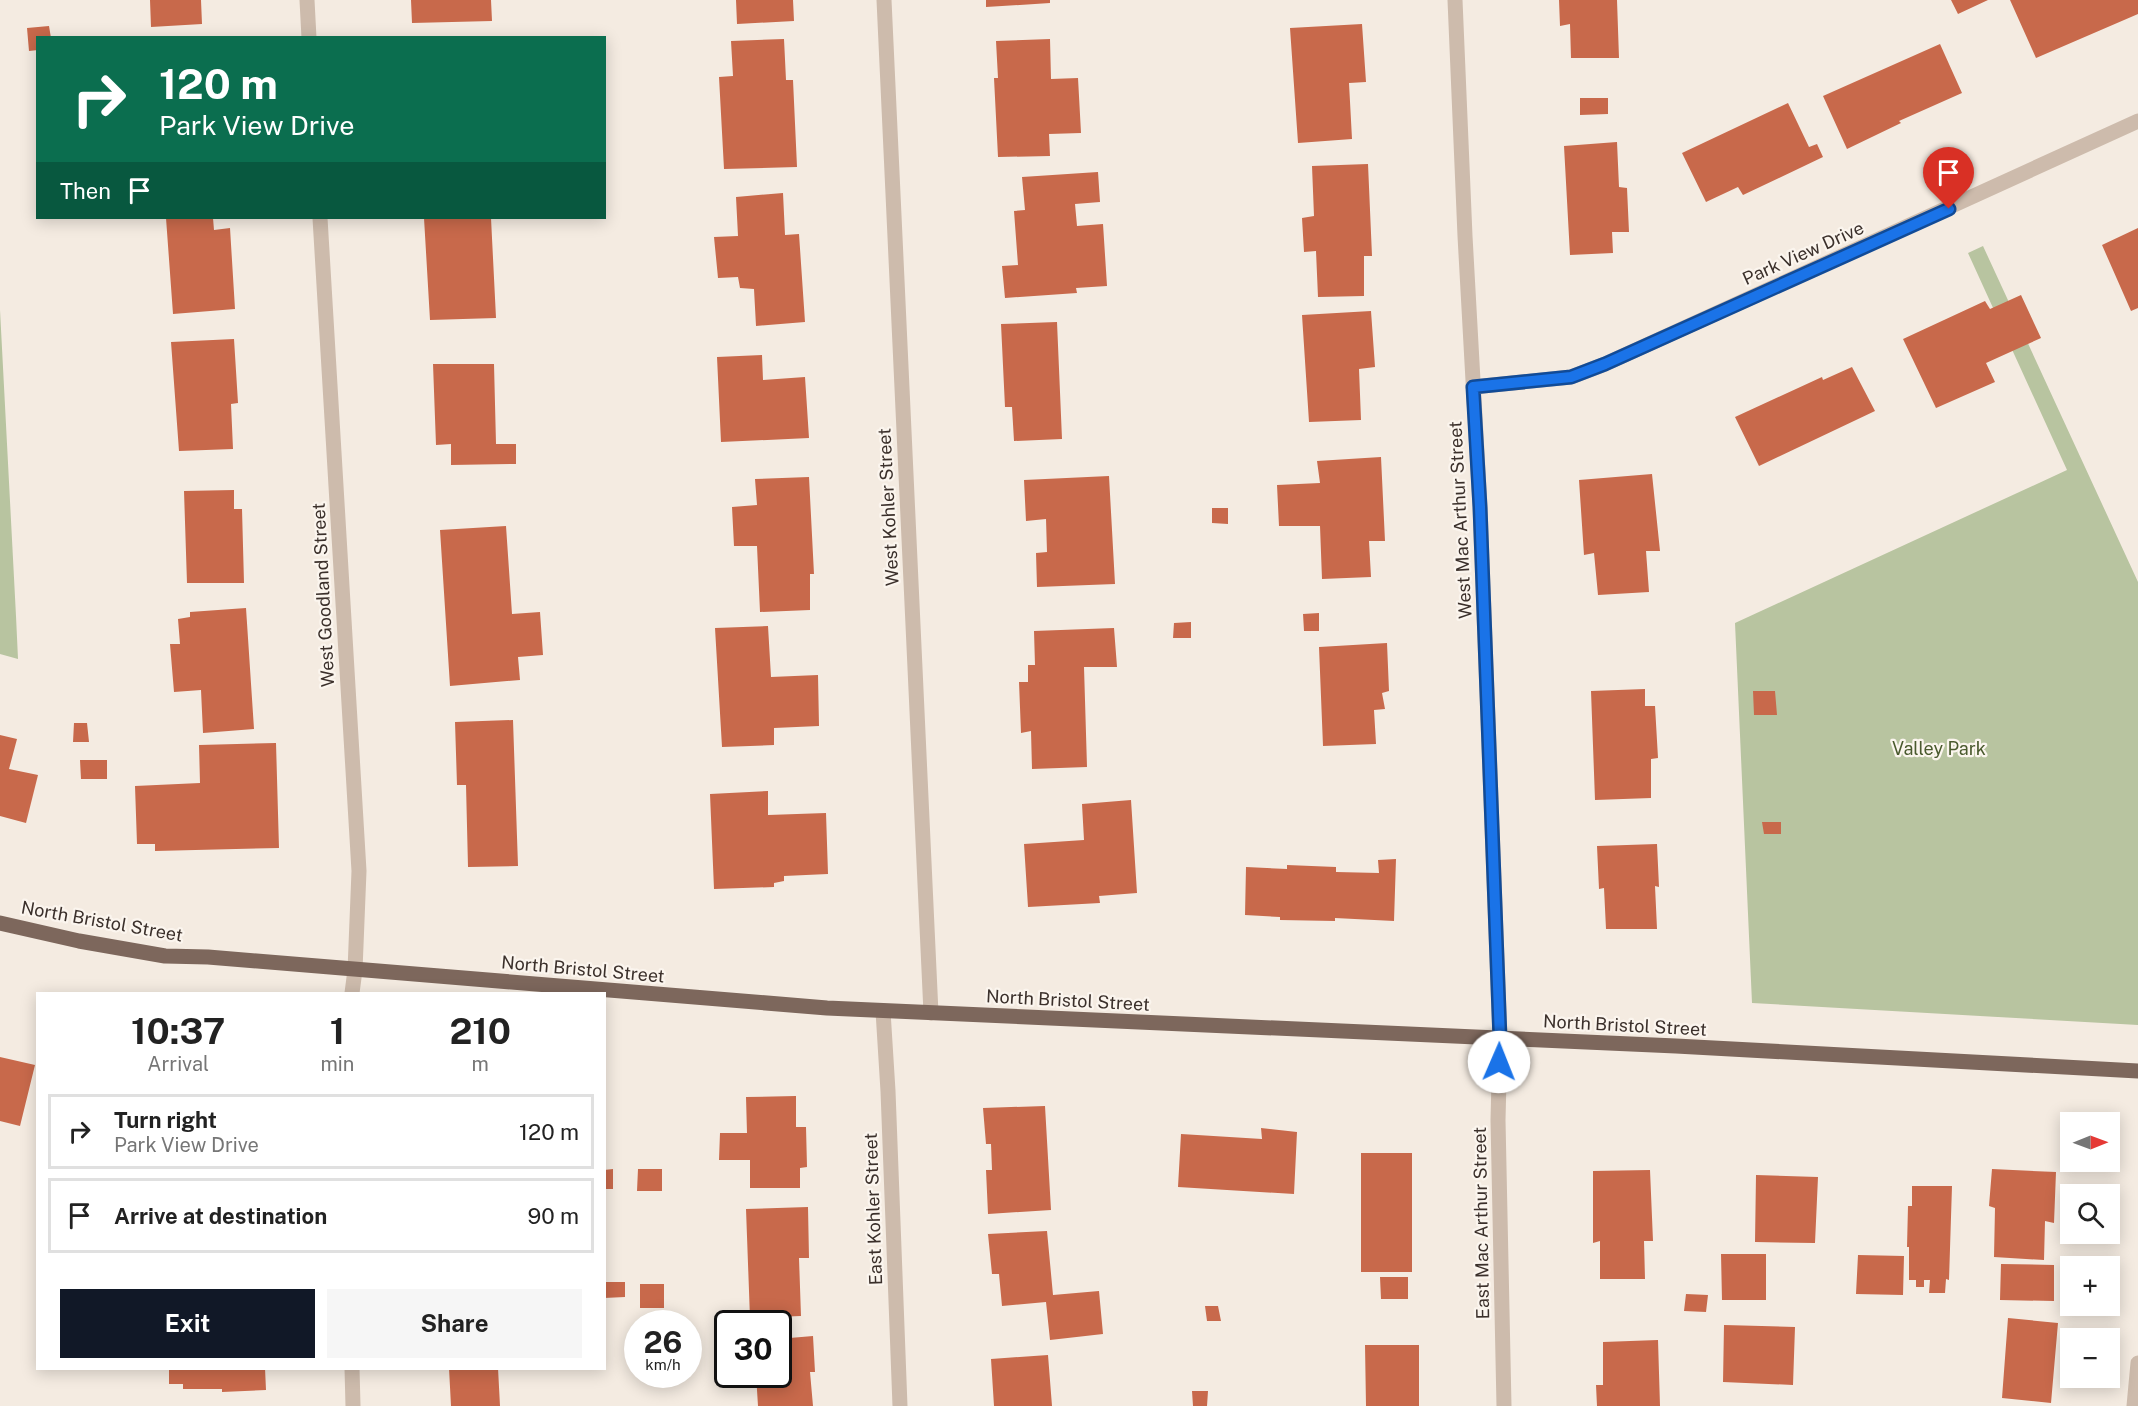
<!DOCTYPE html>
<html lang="en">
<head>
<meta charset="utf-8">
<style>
	:root { --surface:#fff; --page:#f6f6f6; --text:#222; --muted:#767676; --line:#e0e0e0; --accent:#111827 }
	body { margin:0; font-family:"Public Sans",sans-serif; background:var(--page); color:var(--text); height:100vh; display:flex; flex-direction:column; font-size:22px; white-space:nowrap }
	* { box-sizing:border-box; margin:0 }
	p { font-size:20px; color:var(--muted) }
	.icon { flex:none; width:33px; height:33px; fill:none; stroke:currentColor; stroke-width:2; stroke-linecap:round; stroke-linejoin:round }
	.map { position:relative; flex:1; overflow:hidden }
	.panel { position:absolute; left:36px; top:992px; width:570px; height:378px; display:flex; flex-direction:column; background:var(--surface); border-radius:0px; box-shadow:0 3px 15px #0003 }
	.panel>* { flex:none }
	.banner { position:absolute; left:36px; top:36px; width:570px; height:183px; border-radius:0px; box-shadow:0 3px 15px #0003; background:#0b6e4f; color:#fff; overflow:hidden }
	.needle { width:39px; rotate:89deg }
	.controls { position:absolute; left:2060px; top:1112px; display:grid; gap:12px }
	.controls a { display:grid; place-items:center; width:60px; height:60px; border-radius:0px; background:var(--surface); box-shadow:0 3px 15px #0003; font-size:30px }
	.speed { position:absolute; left:624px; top:1310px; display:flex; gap:12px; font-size:30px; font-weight:700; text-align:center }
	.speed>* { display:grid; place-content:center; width:78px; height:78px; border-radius:50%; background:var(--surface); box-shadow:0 3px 15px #0003; line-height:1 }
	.speed small { font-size:15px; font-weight:400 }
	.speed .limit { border:3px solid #111; border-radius:9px; background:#fff; color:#111 }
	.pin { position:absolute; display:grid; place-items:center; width:51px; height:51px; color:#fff; margin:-62px -26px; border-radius:50% 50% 50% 0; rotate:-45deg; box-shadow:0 0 6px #0007 }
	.pin .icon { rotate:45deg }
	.me { position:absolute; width:66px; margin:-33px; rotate:1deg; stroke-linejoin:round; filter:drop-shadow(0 0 4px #0008) }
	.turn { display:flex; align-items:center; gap:21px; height:126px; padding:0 24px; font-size:27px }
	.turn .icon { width:78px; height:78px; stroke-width:2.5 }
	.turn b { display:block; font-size:42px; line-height:51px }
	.then { display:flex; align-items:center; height:57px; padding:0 24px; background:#0003; gap:12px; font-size:22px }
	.eta { display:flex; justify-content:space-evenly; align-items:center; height:102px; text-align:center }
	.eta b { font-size:36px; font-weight:700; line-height:42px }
	.button { display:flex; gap:12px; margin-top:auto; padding:12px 24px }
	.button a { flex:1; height:69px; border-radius:0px; background:var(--accent); color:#fff; font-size:24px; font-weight:700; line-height:69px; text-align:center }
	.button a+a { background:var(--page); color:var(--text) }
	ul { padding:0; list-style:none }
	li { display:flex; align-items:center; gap:18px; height:75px; margin:0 12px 9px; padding:0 12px; border:3px solid var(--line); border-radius:0px }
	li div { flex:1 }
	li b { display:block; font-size:22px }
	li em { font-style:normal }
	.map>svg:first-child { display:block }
</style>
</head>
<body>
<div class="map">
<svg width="2138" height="1406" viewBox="0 0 2138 1406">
	<rect width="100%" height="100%" fill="#f4ebe1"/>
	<path fill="#b8c4a0" d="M1983,246L2138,582V1025L1752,1003L1735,623L2067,470L1968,253Z
		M0,310L16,616L18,659L0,654Z"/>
	<path fill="#c8694b" d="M150,0H201L202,24L151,27Z
		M411,0H491L492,21L412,23Z
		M736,0H793L794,21L737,24Z
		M986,0H1050V3L986,7Z
		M1559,0H1617L1619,58H1571L1570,24L1560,26Z
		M1951,0H1988L1958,14Z
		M2010,0H2138V14L2036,58Z
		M1362,24L1366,82L1349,83L1352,139L1298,143L1290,28Z
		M49,26L51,38H38V50L29,51L27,28Z
		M784,39L786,80H793L797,167L724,169L719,77L733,76L731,41Z
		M1050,39L1051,79L1078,78L1081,133L1049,134L1050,156L998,157L994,78H998L996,41Z
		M1940,44L1962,93L1899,121L1901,123L1847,149L1823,96Z
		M1580,98H1608V114L1580,115Z
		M1788,103L1809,147L1817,144L1823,157L1743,195L1738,187L1706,202L1682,153Z
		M1617,142L1619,187L1627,188L1629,232H1612L1613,253L1570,255L1564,146Z
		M1368,164L1372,256H1364V296L1318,297L1316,251L1304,252L1302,218L1314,216L1312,166Z
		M1098,172L1100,202L1075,204L1077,226L1103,224L1107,286L1076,288L1077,293L1005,298L1002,266L1018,265L1014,211L1025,210L1022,177Z
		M783,193L785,235L799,234L805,322L756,326L754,289L740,288L738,277L718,278L714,237L738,236L736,197Z
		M166,218H213L214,230L230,228L235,309L173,314Z
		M424,218H491L496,318L430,320Z
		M2138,228V308L2131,311L2102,245Z
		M2021,295L2041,338L1986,363L1995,382L1936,408L1903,339L1985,301L1990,309Z
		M1371,311L1375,367L1359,369L1361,420L1309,422L1302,315Z
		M1057,322L1062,439L1014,441L1012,407H1005L1001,324Z
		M234,339L238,403L231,404L233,449L179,451L171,342Z
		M762,355L763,380L805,377L809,438L721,442L717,357Z
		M433,364H494L496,444H516V464L451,465V444L436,445Z
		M1852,367L1875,411L1759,466L1735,417L1822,377L1823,380Z
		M1381,457L1385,541H1369L1371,577L1322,579L1320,526H1279L1277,485L1320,483L1317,461Z
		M1652,474L1660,551H1646L1649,592L1598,595L1594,553L1584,555L1579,480Z
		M1109,476L1115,584L1037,587L1036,553L1047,552L1046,519L1026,521L1024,480Z
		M809,477L814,574H810V610L760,612L757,546H734L732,507L757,505L755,479Z
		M234,490V509H242L244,583H187L184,491Z
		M1212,508H1228V524L1212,523Z
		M506,526L512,614L540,612L543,655L518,657L520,680L450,686L440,530Z
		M246,608L254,729L203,733L201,690L174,692L170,644H180L178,619L190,617V612Z
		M1319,613V631H1304L1303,614Z
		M1191,622V638H1173L1174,623Z
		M768,626L771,677L818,675L819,726L774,728V745L722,747L715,628Z
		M1114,628L1117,667H1084L1087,767L1032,769L1031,731L1021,733L1019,682H1028V665H1035L1034,631Z
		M1387,643L1389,691L1382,693L1385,709L1374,710L1376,744L1323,746L1319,647Z
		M1645,689V706H1655L1658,758L1651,759V798L1595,800L1591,691Z
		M1753,691H1775L1777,715H1754Z
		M513,720L518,866L468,867L466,785H457L455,722Z
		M74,723H87L89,742H73Z
		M0,735L17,739L9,769L38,775L26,823L0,816Z
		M276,743L279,848L155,851V844H137L135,786L200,783L199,745Z
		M80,760H107V779H81Z
		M768,791V815L826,813L828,874L784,876V881L774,883V887L714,889L710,794Z
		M1131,800L1137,893L1099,896L1100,903L1028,907L1024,844L1084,840L1082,804Z
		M1762,822H1781V834H1764Z
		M1657,844L1659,887L1655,886L1657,929H1606L1604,888L1599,889L1597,846Z
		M1396,859L1394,921L1335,918V921L1280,920V917L1245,915L1246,867L1287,869V865L1336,867V872L1379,873L1378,860Z
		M0,1057L35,1065L20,1126L0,1121Z
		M796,1096V1127H806L807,1167L800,1168V1188H750V1160H719L720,1133H747L746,1097Z
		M1045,1106L1051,1210L988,1214L986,1170H992L991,1144H986L983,1108Z
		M1261,1128L1297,1132L1294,1194L1178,1187L1181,1134L1262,1139Z
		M1361,1153H1412V1272H1361Z
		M613,1169V1189H604V1170Z
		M638,1169H662V1191H637Z
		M1992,1169L2056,1172L2054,1223L2045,1221L2044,1260L1994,1257L1995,1208L1989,1206Z
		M1650,1170L1653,1241H1644L1645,1279H1600V1241L1593,1243V1171Z
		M1756,1175L1818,1177L1815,1243L1755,1242Z
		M1912,1186H1952L1949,1280L1946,1279L1945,1293H1929L1930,1280H1924V1287H1916V1280H1909V1247H1907L1908,1206H1912Z
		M808,1207L809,1258H799L801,1316L750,1318L746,1209Z
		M1047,1231L1053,1295L1099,1291L1103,1334L1050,1340L1046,1302L1002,1306L999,1274H992L988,1234Z
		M1721,1254H1766V1300H1722Z
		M1858,1255L1904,1256L1903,1295L1856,1294Z
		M2001,1264L2054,1265V1301L2000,1300Z
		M1380,1277H1408V1299H1381Z
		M604,1282H625V1297L604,1298Z
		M640,1284H664V1308H640Z
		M1686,1294L1708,1295L1706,1312L1684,1311Z
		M1205,1306H1218L1221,1321H1207Z
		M2008,1318L2058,1323L2051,1403L2002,1398Z
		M1724,1325L1795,1327L1793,1385L1723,1382Z
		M813,1336L815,1372H810L813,1406H758L756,1374H778V1339Z
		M1658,1340L1660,1406H1597L1596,1385H1603V1342Z
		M1365,1345H1419V1406H1366Z
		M1048,1355L1052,1406H994L991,1359Z
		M169,1368H265L266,1390L222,1392V1389H183V1384H169Z
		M449,1368H498L500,1406H451Z
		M1192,1391H1208L1207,1406H1193Z"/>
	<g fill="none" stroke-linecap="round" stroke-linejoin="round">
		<path stroke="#cdbbac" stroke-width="15" d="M307,0L309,38
			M884,0L931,1013
			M1455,0L1465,236L1480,507L1500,1039L1498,1120L1504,1406
			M320,218L359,871L355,970L352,993
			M1473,387L1571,377L1605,364L2138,121
			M883,1011L888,1091L900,1406
			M352,1368L353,1406
			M2134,1406L2138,1363"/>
		<path stroke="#7d675c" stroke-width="15" d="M0,923L79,941L165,956L208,957L827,1008L1676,1046L2138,1071"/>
	</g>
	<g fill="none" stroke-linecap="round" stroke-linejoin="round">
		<g stroke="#114b97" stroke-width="15">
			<path id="route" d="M1499,1062L1500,1039L1480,507L1473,387L1571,377L1605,364L1949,209"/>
		</g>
		<use href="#route" stroke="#1a73e8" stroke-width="10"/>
	</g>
	<g text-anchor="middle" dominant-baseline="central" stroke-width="4.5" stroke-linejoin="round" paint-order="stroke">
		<g font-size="18" fill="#3b302b" stroke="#fbf5ee">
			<text transform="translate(1803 253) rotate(-24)">Park View Drive</text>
			<text transform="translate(888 507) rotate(-93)">West Kohler Street</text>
			<text transform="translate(1460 520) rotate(-93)">West Mac Arthur Street</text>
			<text transform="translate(323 595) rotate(-93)">West Goodland Street</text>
			<text transform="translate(102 921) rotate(10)">North Bristol Street</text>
			<text transform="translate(583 969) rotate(5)">North Bristol Street</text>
			<text transform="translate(1068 1000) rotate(3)">North Bristol Street</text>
			<text transform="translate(1625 1025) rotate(3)">North Bristol Street</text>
			<text transform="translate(873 1209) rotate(-92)">East Kohler Street</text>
			<text transform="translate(1481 1223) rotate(-91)">East Mac Arthur Street</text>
		</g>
		<g font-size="18" fill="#4a5a2e" stroke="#fbf5ee">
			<text x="1939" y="748">Valley Park</text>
		</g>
	</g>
</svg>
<div class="controls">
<a><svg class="needle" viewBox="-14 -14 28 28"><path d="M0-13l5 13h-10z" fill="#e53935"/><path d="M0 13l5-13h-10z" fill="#767676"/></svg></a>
<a><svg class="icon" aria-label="search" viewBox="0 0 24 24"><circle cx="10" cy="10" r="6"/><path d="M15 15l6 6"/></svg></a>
<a>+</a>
<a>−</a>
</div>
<div class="speed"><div>26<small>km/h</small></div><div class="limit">30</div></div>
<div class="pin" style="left:1949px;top:209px;background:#d93025"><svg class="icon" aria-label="arrive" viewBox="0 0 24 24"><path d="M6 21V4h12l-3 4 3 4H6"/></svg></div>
<svg class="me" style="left:1499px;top:1062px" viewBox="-20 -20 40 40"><circle r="19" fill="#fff"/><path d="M0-13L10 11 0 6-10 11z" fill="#1a73e8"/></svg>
<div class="banner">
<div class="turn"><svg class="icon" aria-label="right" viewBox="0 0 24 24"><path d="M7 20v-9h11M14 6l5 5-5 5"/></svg><div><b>120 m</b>Park View Drive</div></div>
<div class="then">Then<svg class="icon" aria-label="arrive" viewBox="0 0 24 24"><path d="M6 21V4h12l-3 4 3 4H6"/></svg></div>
</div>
<section class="panel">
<div class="eta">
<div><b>10:37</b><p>Arrival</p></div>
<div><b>1</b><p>min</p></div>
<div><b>210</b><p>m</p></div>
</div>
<ul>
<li><svg class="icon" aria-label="right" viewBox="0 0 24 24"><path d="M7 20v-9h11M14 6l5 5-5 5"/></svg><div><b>Turn right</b><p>Park View Drive</p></div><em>120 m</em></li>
<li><svg class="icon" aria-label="arrive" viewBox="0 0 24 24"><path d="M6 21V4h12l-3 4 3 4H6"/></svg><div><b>Arrive at destination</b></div><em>90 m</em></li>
</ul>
<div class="button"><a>Exit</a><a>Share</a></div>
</section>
</div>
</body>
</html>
